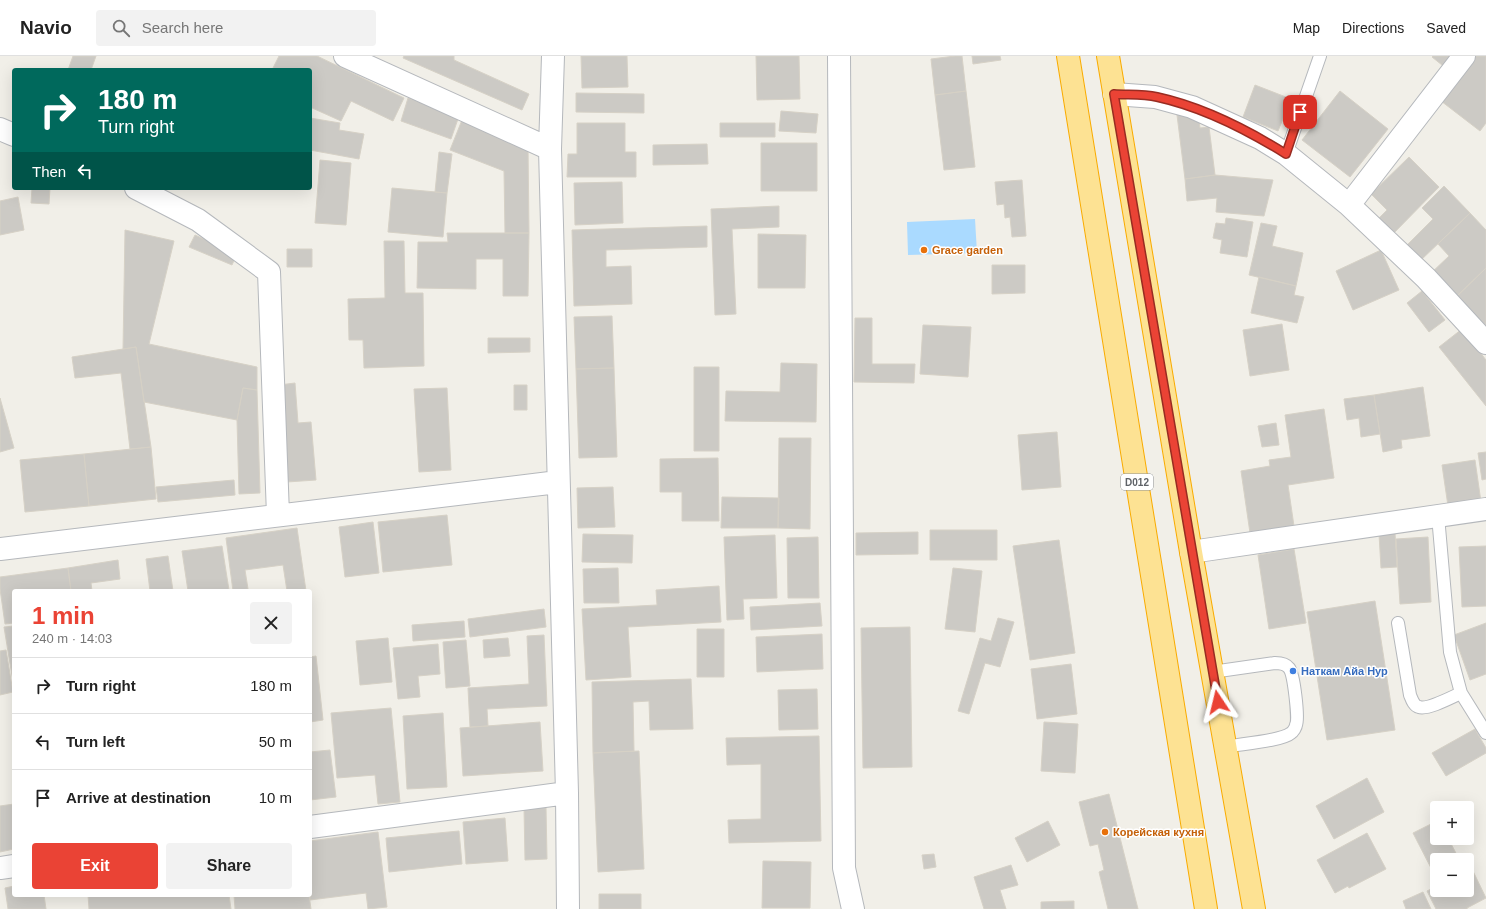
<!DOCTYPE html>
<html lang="en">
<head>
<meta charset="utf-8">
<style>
	:root { --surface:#fff; --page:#f2f2f2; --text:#222; --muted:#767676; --line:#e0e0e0; --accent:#ea4335 }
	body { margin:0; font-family:Arial,sans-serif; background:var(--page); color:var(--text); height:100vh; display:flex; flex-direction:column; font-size:15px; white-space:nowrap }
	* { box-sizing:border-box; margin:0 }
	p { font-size:13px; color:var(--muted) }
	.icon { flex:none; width:22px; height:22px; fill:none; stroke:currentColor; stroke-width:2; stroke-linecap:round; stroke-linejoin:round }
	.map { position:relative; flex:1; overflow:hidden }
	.side { position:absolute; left:12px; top:533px; width:300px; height:308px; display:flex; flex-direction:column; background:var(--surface); border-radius:4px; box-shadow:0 4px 16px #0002 }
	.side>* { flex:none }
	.hud { position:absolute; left:12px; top:12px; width:300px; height:122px; border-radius:4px; box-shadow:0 4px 16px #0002; background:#00695c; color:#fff; overflow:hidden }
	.buttons { position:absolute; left:1430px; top:745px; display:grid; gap:8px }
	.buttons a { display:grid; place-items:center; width:44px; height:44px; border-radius:4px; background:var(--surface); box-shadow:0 4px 16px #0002; font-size:20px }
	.pin { position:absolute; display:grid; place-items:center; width:34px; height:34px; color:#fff; margin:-17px; border-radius:8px; box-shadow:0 2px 6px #0006 }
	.me { position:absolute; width:44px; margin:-22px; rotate:350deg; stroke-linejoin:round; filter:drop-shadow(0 0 3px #0008) }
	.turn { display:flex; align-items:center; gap:14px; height:84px; padding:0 20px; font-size:18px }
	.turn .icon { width:52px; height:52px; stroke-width:2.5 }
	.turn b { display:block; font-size:28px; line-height:34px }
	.then { display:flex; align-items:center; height:38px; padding:0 20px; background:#0003; gap:8px; font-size:15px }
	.round { display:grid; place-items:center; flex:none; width:42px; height:42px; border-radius:4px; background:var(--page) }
	.summary { display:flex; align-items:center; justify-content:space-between; height:68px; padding:0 20px }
	h1 { font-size:24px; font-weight:700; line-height:30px; color:var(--accent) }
	.button { display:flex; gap:8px; margin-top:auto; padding:8px 20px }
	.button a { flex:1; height:46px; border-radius:4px; background:var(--accent); color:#fff; font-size:16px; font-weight:700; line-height:46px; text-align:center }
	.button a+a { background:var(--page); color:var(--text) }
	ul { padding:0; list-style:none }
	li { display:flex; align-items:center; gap:12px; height:56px; padding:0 20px; border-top:1px solid var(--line) }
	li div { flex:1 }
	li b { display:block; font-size:15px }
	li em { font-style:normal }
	header { display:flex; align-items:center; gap:24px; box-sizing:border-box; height:56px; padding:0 20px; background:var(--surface); border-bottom:1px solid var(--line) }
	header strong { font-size:19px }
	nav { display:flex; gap:22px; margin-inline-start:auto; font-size:14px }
	.search { width:280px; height:36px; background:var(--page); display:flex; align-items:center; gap:10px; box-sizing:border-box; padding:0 14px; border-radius:4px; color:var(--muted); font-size:15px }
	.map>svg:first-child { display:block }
</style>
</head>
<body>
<header>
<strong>Navio</strong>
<div class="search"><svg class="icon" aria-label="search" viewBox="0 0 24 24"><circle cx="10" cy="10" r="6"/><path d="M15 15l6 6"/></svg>Search here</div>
<nav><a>Map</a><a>Directions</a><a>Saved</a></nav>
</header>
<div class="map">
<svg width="1486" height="853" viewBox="0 0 1486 853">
	<rect width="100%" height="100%" fill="#f1efe8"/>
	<path fill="#aadaff" d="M975,163L977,197L908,199L907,166Z"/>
	<path fill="#cccac5" stroke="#d6d1c6" d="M73,0H96L91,14H68Z
		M279,0H317L404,42L393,65L351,45L341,65L310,51V14H272Z
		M404,0H454V4L529,38L522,54L403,2Z
		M581,0H627L628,31L582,32Z
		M756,0H799L800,43L757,44Z
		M955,0H962L966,35L935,39L931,3Z
		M972,0H1000L1001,4L973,8Z
		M1433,0H1458L1447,13L1432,1Z
		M1471,0H1486V67L1480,75L1441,45Z
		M1255,29L1291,43L1278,75L1243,61Z
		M966,35L975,111L944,114L935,39Z
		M1340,35L1388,73L1350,121L1302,84Z
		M576,37L644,38V57L576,56Z
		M408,42L459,60L451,83L401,65Z
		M781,55L818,58L816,77L779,75Z
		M1198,57L1200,72L1209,71L1215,119L1185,123L1177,59Z
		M310,62L340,67L339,74L364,78L359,103L310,94Z
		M462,64L528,90L529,177H505L504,115L450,94Z
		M577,67H625V96H636V121H567L568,98H577Z
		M720,67H775V81H720Z
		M761,87H817V135H761Z
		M707,88L708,108L653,109V89Z
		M439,96L452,98L447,137L435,136Z
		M1409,101L1439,131L1390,181L1375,166L1387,154L1371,138Z
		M320,104L351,107L346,169L315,167Z
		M1215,119L1273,124L1264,160L1216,156L1217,142L1187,145L1185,123Z
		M1022,124L1026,180L1012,181L1010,161L1005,162L1004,148L997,149L995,126Z
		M622,126L623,167L575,169L574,127Z
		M1444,130L1470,157L1419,206L1405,191L1433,163L1422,152Z
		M32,132H50L49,148L31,147Z
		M392,132L447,137L443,181L388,176Z
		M18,141L24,174L0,179V145Z
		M779,150V171L732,173L736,258L715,259L711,153Z
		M1470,157L1486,174V212L1453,244L1429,219L1449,200L1438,188Z
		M1226,162L1253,166L1247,201L1220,197L1222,184L1213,182L1216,167L1225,168Z
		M1261,167L1277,170L1272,190L1303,197L1296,230L1249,219Z
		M707,170V191L606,194V211L631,210L632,248L574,250L572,174Z
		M125,174L174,185L149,288L257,311V334L243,332L237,364L144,346L136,291L123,293Z
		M447,177H529L528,240H503V203H476V233L417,232L418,186H448Z
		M758,178L806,179L805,232H758Z
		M195,179L237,198L232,209L189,191Z
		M384,185H404L405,237H423L424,310L364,312L363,284H349L348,243L385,242Z
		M287,193H312V211H287Z
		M1381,194L1399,234L1353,254L1336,215Z
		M992,209H1025V237L992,238Z
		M1486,212V277L1453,244Z
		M1259,221L1296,230L1294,239L1304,241L1297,267L1251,257Z
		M1422,235L1445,264L1429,276L1407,247Z
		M612,260L614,312L576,313L574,261Z
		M855,262H872V308H915L914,327L854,326Z
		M1282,268L1289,314L1250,320L1243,274Z
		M923,269L971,271L968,321L920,318Z
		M1462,273L1486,304V350L1439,291Z
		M488,282H530V296L488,297Z
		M136,291L151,391L130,393L121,317L75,322L72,301Z
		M781,307L817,308L816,366L725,365L726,335L780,336Z
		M694,311H719V395H694Z
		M614,312L617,401L579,402L576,313Z
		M295,327L298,367L311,366L316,424L287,426L279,329Z
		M514,329H527V354H514Z
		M1423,331L1430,380L1401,384L1402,392L1383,396L1374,339Z
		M243,332L257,334L260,437L239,438L237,364Z
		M447,332L451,414L419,416L414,333Z
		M1374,339L1380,378L1361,381L1359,362L1347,364L1344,343Z
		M0,342L14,392L0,396Z
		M1324,353L1334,422L1288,429L1294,470L1250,477L1241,415L1270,410L1269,404L1291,401L1285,359Z
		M1276,367L1279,389L1262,391L1258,370Z
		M1057,376L1061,431L1022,434L1018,379Z
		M779,382H811L810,473L778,472Z
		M151,391L156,443L89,450L84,398Z
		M1486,396V423L1482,424L1478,397Z
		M84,398L89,450L25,456L20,404Z
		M718,402L719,465H682V436H660V403Z
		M1475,404L1481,446L1448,450L1442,409Z
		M234,424L235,439L158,446L156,431Z
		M613,431L615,471L578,472L577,432Z
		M722,441L779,442L778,472H721Z
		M447,459L452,509L383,516L378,466Z
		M373,466L379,517L345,521L339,471Z
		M297,472L306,535H287L283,509L245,514L248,533L233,535L226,482Z
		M930,474H997V504H930Z
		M918,476V498L856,499V477Z
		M1395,477L1397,511L1381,512L1379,478Z
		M583,478L633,479L632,507L582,506Z
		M775,479L777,542L743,543L744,563L727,564L724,481Z
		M818,481L819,542H788L787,482Z
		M1428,481L1431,546L1400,548L1396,483Z
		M1059,484L1075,597L1030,604L1013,490Z
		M222,490L229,534L188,535L182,495Z
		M1486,490V550L1462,551L1459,491Z
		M1294,493L1306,567L1269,573L1258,499Z
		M168,500L173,535H150L146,503Z
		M118,504L120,523L91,527L92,535H71L68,512Z
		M68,512L71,535H14V567L5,568L0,533V521Z
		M618,512L619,547H584L583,513Z
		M953,512L982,515L975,576L945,573Z
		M719,530L721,566L628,571L631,621L586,624L582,553L657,549L656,534Z
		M1375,545L1395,674L1327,684L1307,556Z
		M820,547L822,570L751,574L750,551Z
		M544,553L546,571L470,581L468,563Z
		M998,562L1014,566L1000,611L985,607L969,658L958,655L980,582L991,585Z
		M464,565L465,581L413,585L412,569Z
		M1486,567V618L1470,624L1454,579Z
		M14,570V632L4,571Z
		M910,571L912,711L863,712L861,572Z
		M697,573H724V621H697Z
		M822,578L823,613L757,616L756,581Z
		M544,579L547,650L487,653L488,670L470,671L468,632L529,628L527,580Z
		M388,582L392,626L360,629L356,585Z
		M508,582L510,600L484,602L483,584Z
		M466,584L470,630L446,632L443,586Z
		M438,588L440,618L418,620L420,641L398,643L393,592Z
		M6,594L13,636L0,639V595Z
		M316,600L323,664L310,666V601Z
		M1071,608L1077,658L1037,663L1031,613Z
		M691,623L693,673L650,674L649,645L633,646L634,695L593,697L592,626Z
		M817,633L818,673L779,674L778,634Z
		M391,652L400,746L378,748L375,719L337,722L331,657Z
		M443,657L447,731L407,733L403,660Z
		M540,666L543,715L463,720L460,672Z
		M1044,666L1078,668L1075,717L1041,715Z
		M1475,673L1486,692V697L1446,720L1432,697Z
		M819,680L821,785L729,787L728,764L761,763V708L727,709L726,682Z
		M330,694L336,741L310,744V696Z
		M639,695L644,813L598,816L593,697Z
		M1367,722L1384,756L1334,783L1316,750Z
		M1109,738L1138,853H1108L1099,816L1104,814L1098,788L1090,790L1079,746Z
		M14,748V793L0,796V750Z
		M546,751L547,803L525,804L524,752Z
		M505,762L508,805L466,808L463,766Z
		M1048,765L1060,789L1027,806L1015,782Z
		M1437,765V782H1448L1458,801L1451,804H1437V811L1432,814L1413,777Z
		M459,775L462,808L389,816L386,782Z
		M378,776L387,851L368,853L366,837L310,844V785Z
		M1367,777L1386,813L1349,832L1348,830L1335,837L1317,804Z
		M934,798L936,811L924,813L922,799Z
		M763,805L811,806L810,852H762Z
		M1011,809L1018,829L1000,834L1006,853H984L974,821Z
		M1472,813L1486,842L1467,852V853H1436L1427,835L1437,830V834H1467V815Z
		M14,830V839H44L46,853H8L5,832Z
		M1423,836L1431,853H1406L1403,845Z
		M599,838H641V853H599Z
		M88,839H229L231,853H89Z
		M234,839H309L311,853H235Z
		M1074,845V853H1041V846Z"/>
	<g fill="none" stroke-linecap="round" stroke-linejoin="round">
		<g stroke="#b5b8bc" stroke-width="14">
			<path id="lane" d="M1286,98L1320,0
				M1438,460L1450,596L1461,637L1486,677
				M1398,567L1410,639C1412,644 1414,650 1419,651C1428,654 1452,641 1461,637
				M1212,616L1275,607C1280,607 1286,608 1289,612C1294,618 1299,663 1296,669C1296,671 1293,676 1291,677C1282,685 1239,688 1225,691"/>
		</g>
		<g stroke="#b5b8bc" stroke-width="24">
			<path id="street" d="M345,0L550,93
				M553,0L550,93L567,737L568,853
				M839,0L844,812L853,853
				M1114,38L1155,41L1192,51L1260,82L1286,98L1349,149L1426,222L1486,287
				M0,73L14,79
				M136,132L198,164L269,216L278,459
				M1349,149L1464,0
				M0,493L558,426
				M1191,496L1486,453
				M310,771L567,737
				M0,812L14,810"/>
		</g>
		<g stroke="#f9ab00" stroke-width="24">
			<path id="highway" d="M1068,0L1206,853
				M1108,0L1191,496L1254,853"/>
		</g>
		<use href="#lane" stroke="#fff" stroke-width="12"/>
		<use href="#street" stroke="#fff" stroke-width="22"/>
		<use href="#highway" stroke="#fde293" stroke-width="22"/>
	</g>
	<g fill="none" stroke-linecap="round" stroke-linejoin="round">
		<g stroke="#982c22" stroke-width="10">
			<path id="route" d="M1218,646L1114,38C1128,39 1143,38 1157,41C1203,51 1246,73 1286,98L1300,56"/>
		</g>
		<use href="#route" stroke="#ea4335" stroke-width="7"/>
	</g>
	<g fill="#e8710a" stroke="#fff" stroke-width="1.5">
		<circle cx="924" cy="194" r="4"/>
		<circle cx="1105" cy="776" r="4"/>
	</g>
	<circle fill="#3f7fe0" stroke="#fff" stroke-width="1.5" cx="1293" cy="615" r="4"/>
	<g text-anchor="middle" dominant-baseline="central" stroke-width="3" stroke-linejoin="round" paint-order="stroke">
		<rect fill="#fff" stroke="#8f9295" stroke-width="1" x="1121" y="418" width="32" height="16" rx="3"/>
		<g font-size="10" font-weight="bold" fill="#5f6368">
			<text x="1137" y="426">D012</text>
		</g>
		<g font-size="11" font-weight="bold" fill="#c56008" stroke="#fff" text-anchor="start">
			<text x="932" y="194">Grace garden</text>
			<text x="1113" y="776">Корейская кухня</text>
		</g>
		<g font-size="11" font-weight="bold" fill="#366cbe" stroke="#fff" text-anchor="start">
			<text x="1301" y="615">Наткам Айа Нур</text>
		</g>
	</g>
</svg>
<div class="buttons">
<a>+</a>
<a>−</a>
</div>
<div class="pin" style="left:1300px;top:56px;background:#d93025"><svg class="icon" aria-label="arrive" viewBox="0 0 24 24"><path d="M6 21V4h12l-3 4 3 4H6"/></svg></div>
<svg class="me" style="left:1218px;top:646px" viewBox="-20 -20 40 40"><path d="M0-17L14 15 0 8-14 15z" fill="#ea4335" stroke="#fff" stroke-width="4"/></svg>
<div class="hud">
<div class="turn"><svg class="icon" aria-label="right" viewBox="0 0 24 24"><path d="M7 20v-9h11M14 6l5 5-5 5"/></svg><div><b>180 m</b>Turn right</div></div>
<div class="then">Then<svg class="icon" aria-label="left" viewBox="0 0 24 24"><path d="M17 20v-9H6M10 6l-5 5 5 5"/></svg></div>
</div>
<section class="side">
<div class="summary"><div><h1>1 min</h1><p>240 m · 14:03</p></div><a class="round"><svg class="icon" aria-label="close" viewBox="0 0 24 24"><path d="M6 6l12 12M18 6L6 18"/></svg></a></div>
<ul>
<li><svg class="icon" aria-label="right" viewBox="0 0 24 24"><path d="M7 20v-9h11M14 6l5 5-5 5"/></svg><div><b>Turn right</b></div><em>180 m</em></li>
<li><svg class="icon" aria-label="left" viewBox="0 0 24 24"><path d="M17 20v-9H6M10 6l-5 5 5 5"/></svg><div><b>Turn left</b></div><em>50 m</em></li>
<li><svg class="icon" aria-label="arrive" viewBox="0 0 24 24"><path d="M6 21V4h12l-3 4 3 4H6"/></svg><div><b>Arrive at destination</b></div><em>10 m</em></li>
</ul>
<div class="button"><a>Exit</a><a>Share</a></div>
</section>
</div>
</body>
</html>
